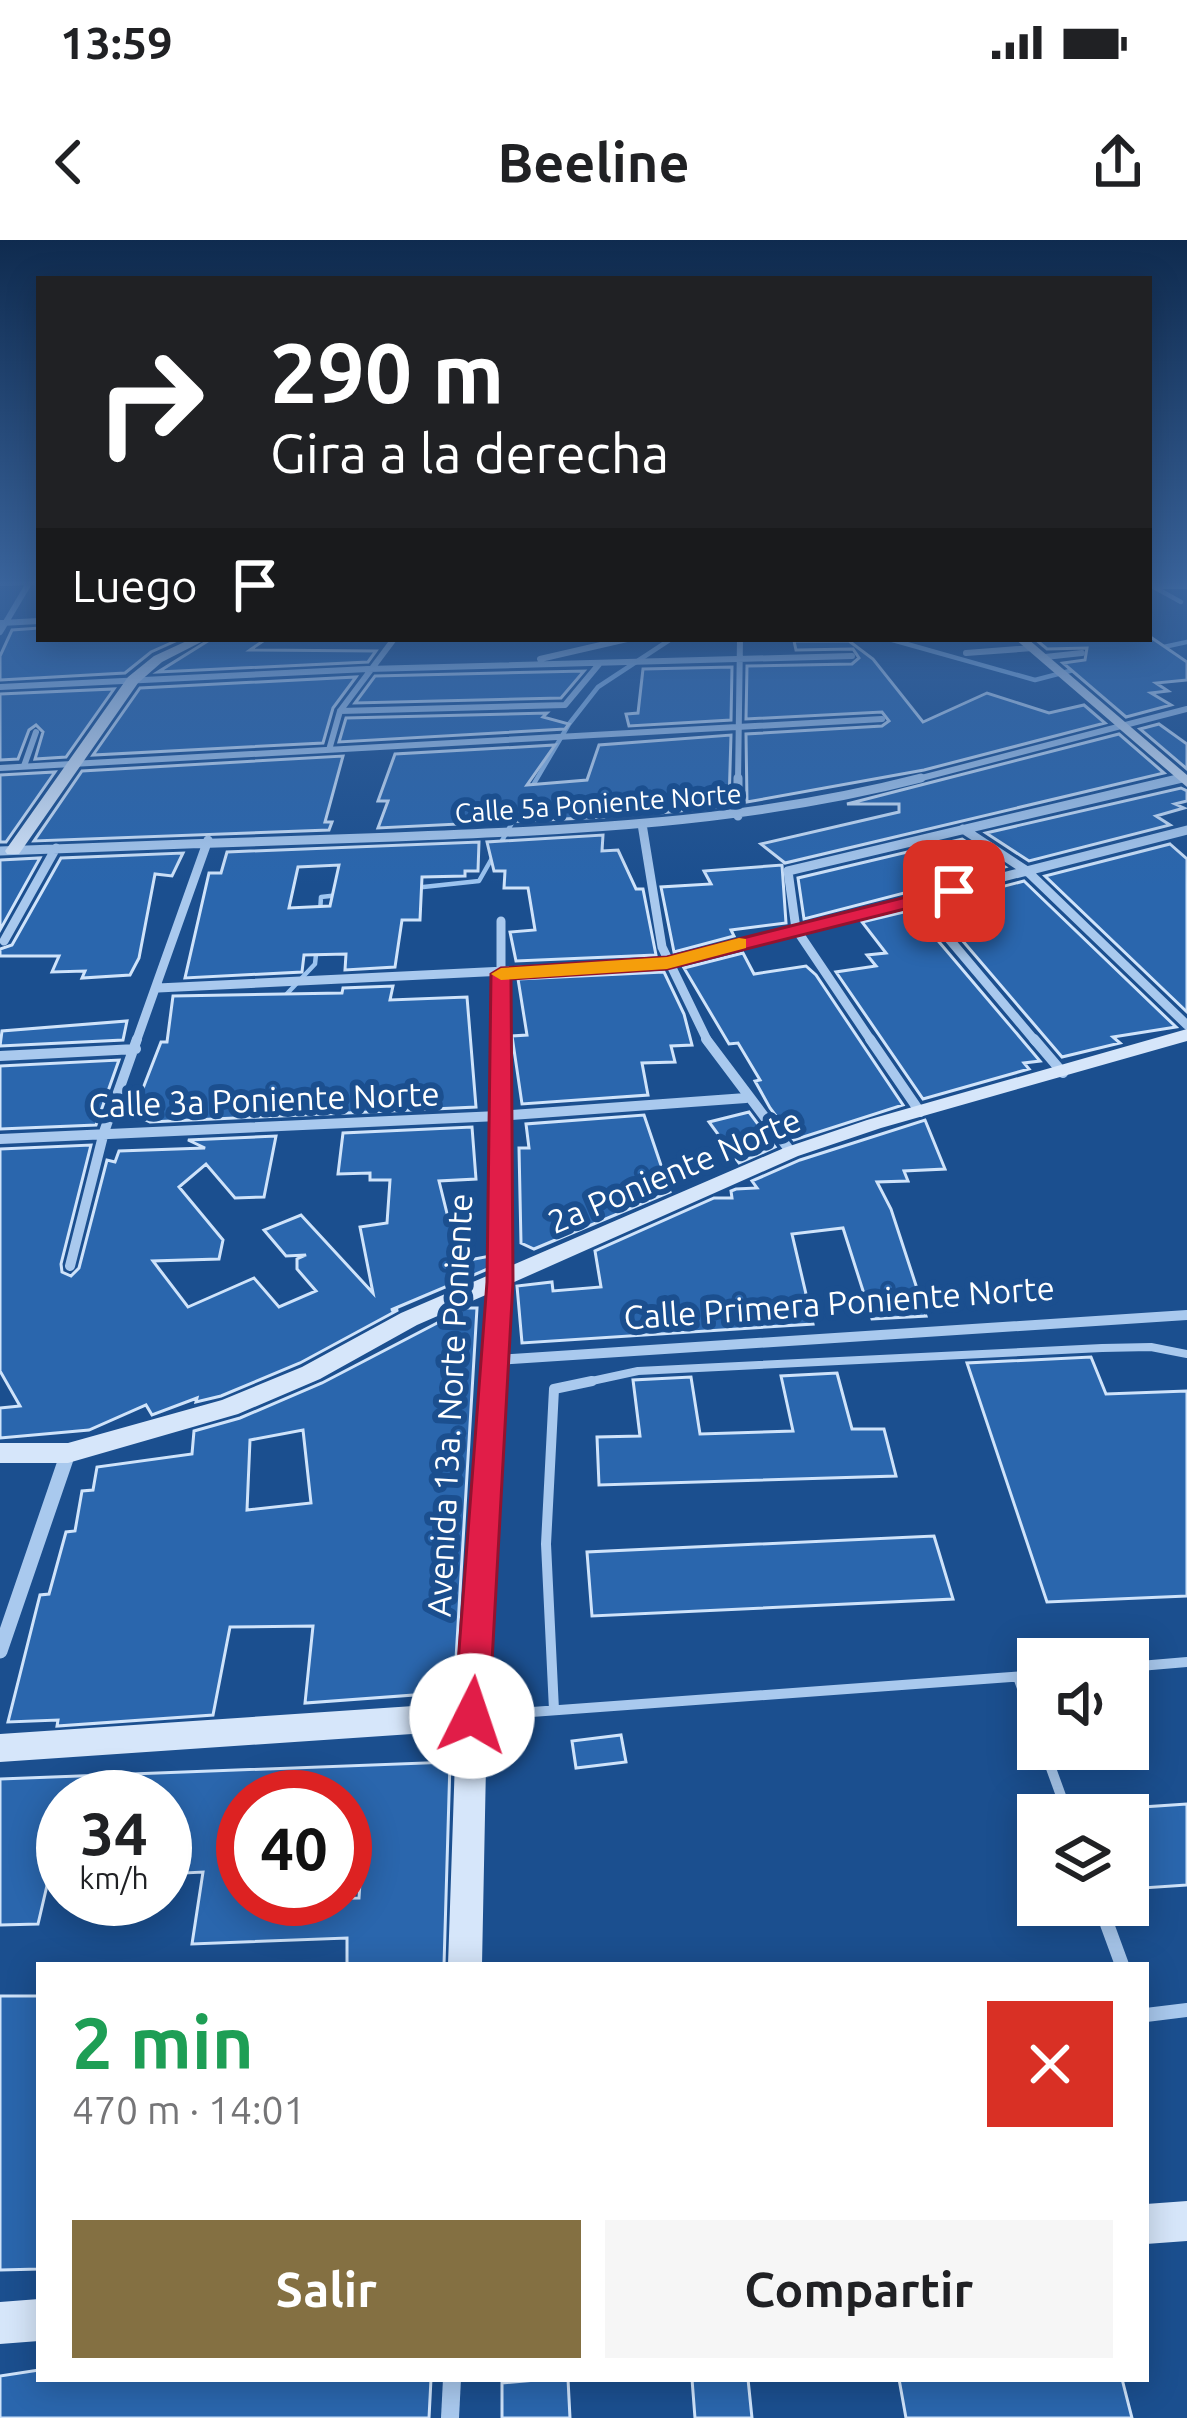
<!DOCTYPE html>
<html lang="es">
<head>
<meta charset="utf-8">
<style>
	:root { --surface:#fff; --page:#f6f6f6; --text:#202124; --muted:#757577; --accent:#847042 }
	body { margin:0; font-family:Ubuntu,sans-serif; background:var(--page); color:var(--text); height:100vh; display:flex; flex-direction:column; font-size:45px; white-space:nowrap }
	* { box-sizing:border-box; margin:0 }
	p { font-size:39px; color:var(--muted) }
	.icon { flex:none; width:66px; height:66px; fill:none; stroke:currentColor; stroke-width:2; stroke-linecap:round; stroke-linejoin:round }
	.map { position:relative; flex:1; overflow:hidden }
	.drawer { position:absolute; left:36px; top:1722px; width:1113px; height:420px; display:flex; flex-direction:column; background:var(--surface); border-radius:0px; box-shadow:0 6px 30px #0003 }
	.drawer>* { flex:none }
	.hud { position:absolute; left:36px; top:36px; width:1116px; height:366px; border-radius:0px; box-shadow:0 6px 30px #0003; background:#202124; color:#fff; overflow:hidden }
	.tools { position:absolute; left:1017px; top:1398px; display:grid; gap:24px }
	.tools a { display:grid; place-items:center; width:132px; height:132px; border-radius:0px; background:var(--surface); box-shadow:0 6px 30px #0003; font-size:60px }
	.speed { position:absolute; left:36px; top:1530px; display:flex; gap:24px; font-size:60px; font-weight:700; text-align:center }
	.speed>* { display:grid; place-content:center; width:156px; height:156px; border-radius:50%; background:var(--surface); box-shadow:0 6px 30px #0003; line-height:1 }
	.speed small { font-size:30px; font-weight:400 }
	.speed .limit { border:18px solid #d22; background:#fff; color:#111 }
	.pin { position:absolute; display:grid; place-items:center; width:102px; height:102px; color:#fff; margin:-51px; border-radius:24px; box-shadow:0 6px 18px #0006 }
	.me { position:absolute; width:132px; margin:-66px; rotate:4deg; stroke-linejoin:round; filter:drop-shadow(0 0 9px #0008) }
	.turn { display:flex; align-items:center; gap:42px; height:252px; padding:0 36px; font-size:54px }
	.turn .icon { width:156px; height:156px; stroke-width:2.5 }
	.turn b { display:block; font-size:84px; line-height:102px }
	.then { display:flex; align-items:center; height:114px; padding:0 36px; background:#0003; gap:24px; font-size:45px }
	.round { display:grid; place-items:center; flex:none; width:126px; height:126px; border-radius:0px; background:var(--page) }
	.overview { display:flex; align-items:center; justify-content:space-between; height:204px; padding:0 36px }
	h1 { font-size:72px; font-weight:700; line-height:90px; color:#1e9e55 }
	.primary-button { display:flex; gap:24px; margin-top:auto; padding:24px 36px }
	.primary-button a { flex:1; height:138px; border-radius:0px; background:var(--accent); color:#fff; font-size:48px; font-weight:700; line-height:138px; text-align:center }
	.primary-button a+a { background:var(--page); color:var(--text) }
	.status { display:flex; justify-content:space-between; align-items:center; height:84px; padding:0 60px; background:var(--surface); direction:ltr }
	.status svg { height:33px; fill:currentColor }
	header { display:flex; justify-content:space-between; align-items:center; height:156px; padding:0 36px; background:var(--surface); font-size:54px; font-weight:700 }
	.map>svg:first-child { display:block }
</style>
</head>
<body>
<div class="status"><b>13:59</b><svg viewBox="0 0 49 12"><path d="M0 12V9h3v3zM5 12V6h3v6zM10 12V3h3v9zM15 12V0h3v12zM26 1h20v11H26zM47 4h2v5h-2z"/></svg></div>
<header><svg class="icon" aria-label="back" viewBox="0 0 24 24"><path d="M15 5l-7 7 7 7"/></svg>Beeline<svg class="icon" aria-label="share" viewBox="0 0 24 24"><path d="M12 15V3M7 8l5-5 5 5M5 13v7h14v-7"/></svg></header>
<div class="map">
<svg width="1187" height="2178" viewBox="0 0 1187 2178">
	<rect width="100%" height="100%" fill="#1b4f8f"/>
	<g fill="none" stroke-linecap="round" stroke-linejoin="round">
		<path stroke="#9cc4f0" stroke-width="4.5" d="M889,399L1035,440L1081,428
			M1159,408L1187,402
			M529,552L569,484L598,447L671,399
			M414,648L479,641L516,576
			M320,672L321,657L339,655
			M281,760L315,724L317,705"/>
	</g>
	<path fill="#2a66ad" stroke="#cfe3fa" stroke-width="3" fill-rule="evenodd" d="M39,388V399H180L151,412L125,433L0,440V416L12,390Z
		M1149,396L1187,422V440L1156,443L1168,451L1151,453L1171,465L1126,477L1063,423L1085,420L1087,408L1047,409L1035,399Z
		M211,399H266L250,410L376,411L368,422L158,432Z
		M794,401H849L873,419L923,482L987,453L1049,473L1084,465L1105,483L924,530L747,562L746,494L882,486L889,481L882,472L746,479L747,426L852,424L859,418L853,409L796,410Z
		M732,427L731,480L629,486L626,474L638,473L643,429Z
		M584,431L561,458L355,463L375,436Z
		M356,437L333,468L323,503L93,515L140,448Z
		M114,449L66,517L35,519L43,492L36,485L29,490L18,519L0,520V454Z
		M547,473L543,477L569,484L565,489L339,502L346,478Z
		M1159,484L1187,504V529L1140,489Z
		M1119,494L1164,533L785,623L761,604L899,572V564H847Z
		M731,495L729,563L725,566L659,573L658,568L605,567L604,577L378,588L388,561H378L395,514L555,505L527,545L587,540L599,505Z
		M343,516L325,582H332L329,590L34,601L82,531Z
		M55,532L6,602H0V535Z
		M1181,548L1187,551V561L1175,564L1184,568L1156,576L1170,585L1029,621L986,593Z
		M603,595L602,611L618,610L636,649H643L656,715L516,721L510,692L535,690L528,648H504L505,631H494L487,602Z
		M962,599L1005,627L804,679L798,638Z
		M479,602L478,631H465V636L422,637L420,680H402L395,727L345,730L346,714L304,715L302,732L185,738L209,633H221L227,612ZM339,625L330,666L289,668L298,627Z
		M1170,604L1187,619V772L1045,636Z
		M183,613L172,636L155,634L139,718L130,735L82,738L85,731L52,732L59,716H0V709L12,705L61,618Z
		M40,618L0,690V620Z
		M782,625L786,683L731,690L734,696L674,712L661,647L711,644L704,631Z
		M1024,641L1176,787L1113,797L1120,803L1062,817L932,665Z
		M912,670L1040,821L1024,823L1029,829L923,859L836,732L876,726L867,715L886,713L862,682Z
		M743,713L754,734L806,726L816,735L903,865L794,900L770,868L755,841L760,840L738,803L729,804L684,728Z
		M664,732L684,774L692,805L671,806L675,822L642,823L648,855L522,864L512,796L527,795L518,739Z
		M393,746L390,760L467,757L476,867L150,882L133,874L161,802H167L173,756L342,753L343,748Z
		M127,781L123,800L0,806L2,791Z
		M119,820L96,885L0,889V826Z
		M749,872L775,907L739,923L709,882Z
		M644,875L670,952L534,1009L521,1003L519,908H529L526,884Z
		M925,880L945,929L904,931L908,941L877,942L891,969L926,1076L872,1079L843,988L792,994L813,1084L522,1103L517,1046L552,1042L553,1051L601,1047L595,1011L714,958H732L731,951L736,949L757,948L752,941L800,920Z
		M472,887L476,939L439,941L459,1022L490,1016V1028L391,1070H398L300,1123L221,1156L196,1162L197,1158L152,1175L146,1165L89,1190L0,1198V1168L20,1166L0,1131V909L91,905L61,1024L62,1032L71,1036L79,1028L107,920L115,922L119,911L205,908L188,900L276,896L264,957L235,958L206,924L179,947L223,1000L219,1019L153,1021L188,1067L254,1038L279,1067L316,1051L297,1029V1019L306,1015L286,1016L264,990L301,975L373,1053L360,987L387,983L390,940H370V933L338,934L343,893Z
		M466,1068H477L454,1452L305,1463L313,1386L230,1387L213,1475L57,1486L58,1480L8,1482L40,1355L49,1354L66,1292L75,1291L82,1251L93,1250L97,1227L192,1214L194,1191L240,1178L322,1143ZM303,1190L311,1263L247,1270L250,1200Z
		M1091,1117L1106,1154L1187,1151V1356L1047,1362L967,1123Z
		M837,1133L852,1189H884L896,1236L599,1245L597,1197L640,1196L633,1140L691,1137L700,1194L793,1191L781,1136Z
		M934,1296L953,1359L592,1376L587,1312Z
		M621,1495L626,1522L576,1528L572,1501Z
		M450,1522L444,1725H347V1698L192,1704L203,1632L165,1634V1557H63V1636L49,1637L38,1684L0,1685V1539ZM243,1557H345V1581L364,1580L359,1658L243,1659Z
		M1187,1564V1645L1143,1648L1128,1603V1568Z
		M0,1756H39V2029L0,2030Z
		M39,2130V2139H431L429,2178H0V2136Z
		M548,2139H568L570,2178H502V2143Z
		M692,2139H748L752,2178H695Z
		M899,2139H1122L1132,2178H906Z"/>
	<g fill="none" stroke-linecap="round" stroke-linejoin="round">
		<path stroke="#a9c9ee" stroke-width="4.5" d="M1152,346L1181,362"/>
		<path stroke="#a9c9ee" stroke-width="8" d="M578,1144L638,1131L1102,1108L1151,1107L1187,1114"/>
		<path stroke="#a9c9ee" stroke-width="10" d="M1128,1427L1187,1422
			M1018,1437L1038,1492
			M554,1470L546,1304L554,1149L592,1141
			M477,1476L1038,1435
			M1044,1509L1068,1575"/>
		<path stroke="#a9c9ee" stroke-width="14" d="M1100,1665L1122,1725
			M1146,1775L1187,1770"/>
		<path stroke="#a9c9ee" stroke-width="6" d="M0,343L32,342
			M1149,346H1187
			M1,383L39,381
			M0,392L31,340
			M966,413L1033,408
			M1045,417L1082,413
			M540,419L627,399
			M0,447L368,429L852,416
			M340,471L565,465L600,423
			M329,510L340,471L394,399
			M24,526L36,492
			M0,528L882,479
			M738,541L740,399
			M910,541L1187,469
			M1171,541L1182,538"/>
		<path stroke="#a9c9ee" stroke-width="9" d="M738,576V538
			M642,584L662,707L708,802
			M963,589L1027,631L1187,785
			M0,611C131,606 263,601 394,597C575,590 746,583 921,538
			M917,661L1036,802
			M4,701L56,608
			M158,748L667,723L1187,590
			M136,802L208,600
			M501,802V681
			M872,802L796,689L788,631L1182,538"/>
		<path stroke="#a9c9ee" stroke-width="10" d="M706,799L791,912
			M870,799L920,872
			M1034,799L1063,833
			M0,816L136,809
			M0,899L498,876L746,858
			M70,1026L104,892L137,799
			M500,1042L501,799
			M496,1120L1187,1075"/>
		<path stroke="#a9c9ee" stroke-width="15" d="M0,1411L68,1213"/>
		<path stroke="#a9c9ee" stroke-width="18" d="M450,2178L452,2139"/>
		<path fill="#d6e6fa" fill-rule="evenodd" d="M191,399H207L162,422L138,443L19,614H7L5,611L128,437L154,416Z
			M1015,399H1028L1187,535V547Z
			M1187,789V801L881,888L798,916L512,1043L487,1476L482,1725H448L456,1491L0,1522V1494L458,1463L488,1054L417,1085L320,1139L238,1174L68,1223H0V1203H68L222,1160L302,1127L401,1073L784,908L867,880Z
			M1187,1961V2001L1146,2004V1964Z
			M39,2059V2101L0,2104V2062Z"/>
	</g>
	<linearGradient id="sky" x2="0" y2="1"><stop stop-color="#0f2b4f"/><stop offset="0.53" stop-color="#39639b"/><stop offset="1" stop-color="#39639b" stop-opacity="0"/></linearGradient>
	<rect width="1187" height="645" fill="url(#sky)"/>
	<path fill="#e11d48" stroke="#92132f" stroke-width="3" d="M954,645L960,647V655L667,729L511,739L513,1042L489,1476L484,1487L472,1492L459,1487L454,1476L487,1042L491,734L501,728L667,717Z"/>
	<path fill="#f59e0b" d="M739,698L746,699V708L667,729L501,740L491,734L501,728L667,717Z"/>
	<g text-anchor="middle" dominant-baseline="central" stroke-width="12" stroke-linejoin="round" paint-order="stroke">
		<g font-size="27" fill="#fff" stroke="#1b4f8f">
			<text transform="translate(598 563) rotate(-4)">Calle 5a Poniente Norte</text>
		</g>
		<g font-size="33" fill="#fff" stroke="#1b4f8f">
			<text transform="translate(264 859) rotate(-2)">Calle 3a Poniente Norte</text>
			<text transform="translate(674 930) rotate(-23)">2a Poniente Norte</text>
			<text transform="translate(839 1062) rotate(-4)">Calle Primera Poniente Norte</text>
			<text transform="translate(449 1165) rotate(-87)">Avenida 13a. Norte Poniente</text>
		</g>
	</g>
</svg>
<div class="tools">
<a><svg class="icon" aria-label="sound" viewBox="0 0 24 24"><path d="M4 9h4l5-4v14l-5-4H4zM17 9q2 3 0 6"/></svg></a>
<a><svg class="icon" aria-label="layers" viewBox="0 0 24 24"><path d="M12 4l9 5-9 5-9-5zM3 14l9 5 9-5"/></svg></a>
</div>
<div class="speed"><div>34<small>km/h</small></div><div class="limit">40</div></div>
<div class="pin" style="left:954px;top:651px;background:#d93025"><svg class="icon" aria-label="arrive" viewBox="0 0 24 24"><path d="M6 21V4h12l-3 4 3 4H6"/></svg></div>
<svg class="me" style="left:472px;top:1476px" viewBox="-20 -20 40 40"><circle r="19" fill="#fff"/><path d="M0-13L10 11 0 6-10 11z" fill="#e11d48"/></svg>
<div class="hud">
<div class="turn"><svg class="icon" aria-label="right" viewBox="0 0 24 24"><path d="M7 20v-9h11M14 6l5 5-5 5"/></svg><div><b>290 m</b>Gira a la derecha</div></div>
<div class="then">Luego<svg class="icon" aria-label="arrive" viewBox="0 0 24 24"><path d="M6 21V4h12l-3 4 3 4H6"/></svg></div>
</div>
<section class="drawer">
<div class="overview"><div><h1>2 min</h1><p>470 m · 14:01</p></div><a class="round" style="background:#d93025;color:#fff"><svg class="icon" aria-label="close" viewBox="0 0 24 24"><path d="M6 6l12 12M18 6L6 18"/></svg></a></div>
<div class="primary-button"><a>Salir</a><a>Compartir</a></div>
</section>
</div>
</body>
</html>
